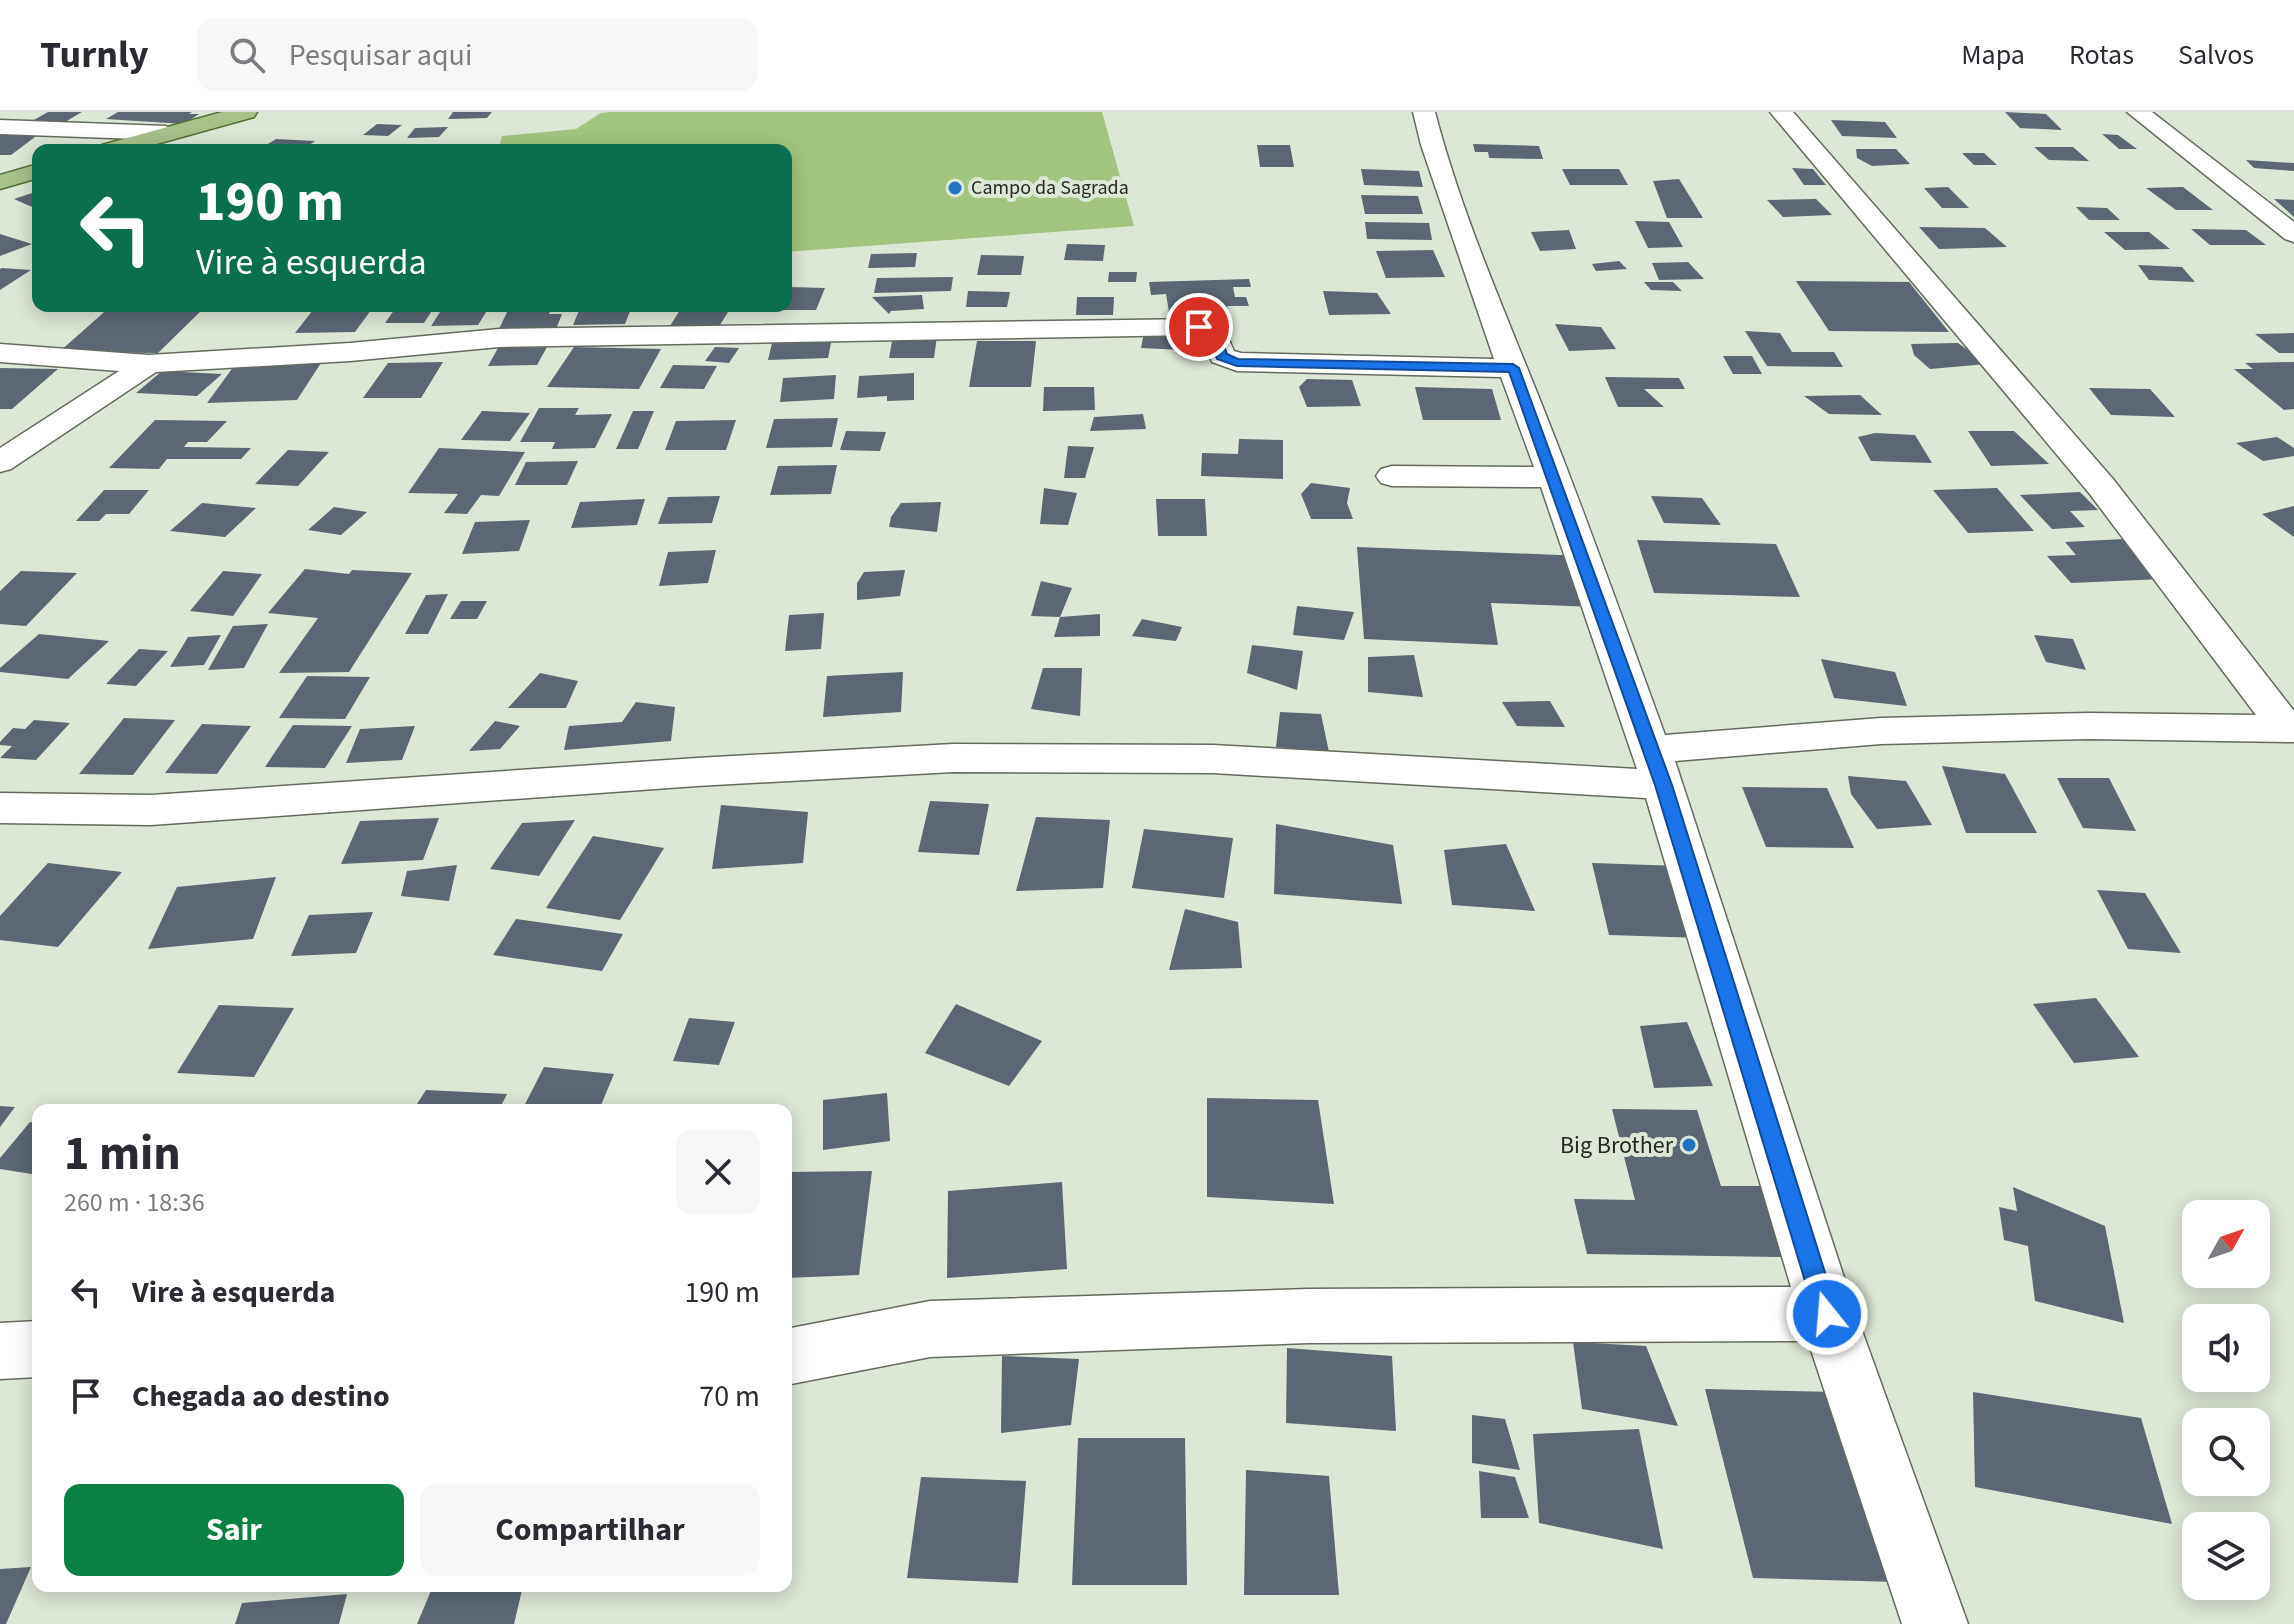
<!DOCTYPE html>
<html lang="pt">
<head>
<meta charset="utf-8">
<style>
	:root { --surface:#fff; --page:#f7f7f7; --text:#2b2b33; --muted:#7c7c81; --line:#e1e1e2; --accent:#0b8043 }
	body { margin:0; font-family:"Source Sans 3",sans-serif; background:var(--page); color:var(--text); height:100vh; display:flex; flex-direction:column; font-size:30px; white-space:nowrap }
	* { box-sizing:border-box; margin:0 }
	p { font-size:26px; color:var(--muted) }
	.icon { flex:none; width:44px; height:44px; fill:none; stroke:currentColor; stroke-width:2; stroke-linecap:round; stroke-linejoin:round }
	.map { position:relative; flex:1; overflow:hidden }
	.panel { position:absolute; left:32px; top:992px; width:760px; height:488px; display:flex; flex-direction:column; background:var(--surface); border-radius:16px; box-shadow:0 4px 20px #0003 }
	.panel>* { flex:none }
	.hud { position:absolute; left:32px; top:32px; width:760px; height:168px; border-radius:16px; box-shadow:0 4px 20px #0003; background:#0b6e4f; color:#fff; overflow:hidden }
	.needle { width:52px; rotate:50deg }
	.buttons { position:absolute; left:2182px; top:1088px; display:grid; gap:16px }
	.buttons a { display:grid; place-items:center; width:88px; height:88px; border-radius:16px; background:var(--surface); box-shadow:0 4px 20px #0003; font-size:40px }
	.pin { position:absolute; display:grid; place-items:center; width:68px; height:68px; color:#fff; margin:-34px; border:4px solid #fff; border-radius:50%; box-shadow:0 2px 8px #0007 }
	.me { position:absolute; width:88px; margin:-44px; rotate:343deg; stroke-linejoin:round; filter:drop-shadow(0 0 6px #0008) }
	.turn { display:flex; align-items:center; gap:28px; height:168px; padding:0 32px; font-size:36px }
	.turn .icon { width:104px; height:104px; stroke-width:2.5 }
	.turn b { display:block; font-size:56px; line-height:68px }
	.round { display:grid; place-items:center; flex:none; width:84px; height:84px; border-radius:16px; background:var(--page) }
	.head { display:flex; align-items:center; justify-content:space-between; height:136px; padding:0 32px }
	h1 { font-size:48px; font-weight:700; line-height:60px }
	.cta { display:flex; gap:16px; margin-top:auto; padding:16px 32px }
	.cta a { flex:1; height:92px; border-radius:16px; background:var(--accent); color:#fff; font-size:32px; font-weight:700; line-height:92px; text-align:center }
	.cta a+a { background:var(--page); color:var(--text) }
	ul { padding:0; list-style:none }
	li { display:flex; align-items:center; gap:24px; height:104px; padding:0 32px }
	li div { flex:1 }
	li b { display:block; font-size:30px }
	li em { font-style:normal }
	header { display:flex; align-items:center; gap:48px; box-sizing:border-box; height:112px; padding:0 40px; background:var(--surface); border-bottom:2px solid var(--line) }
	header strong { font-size:38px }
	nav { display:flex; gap:44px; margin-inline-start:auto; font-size:28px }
	.search { width:560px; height:72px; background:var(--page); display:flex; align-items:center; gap:20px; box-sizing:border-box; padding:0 28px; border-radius:16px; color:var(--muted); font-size:30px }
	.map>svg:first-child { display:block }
</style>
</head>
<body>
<header>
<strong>Turnly</strong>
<div class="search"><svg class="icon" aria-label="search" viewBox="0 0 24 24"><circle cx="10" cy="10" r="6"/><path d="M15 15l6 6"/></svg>Pesquisar aqui</div>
<nav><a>Mapa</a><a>Rotas</a><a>Salvos</a></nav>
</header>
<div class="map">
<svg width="2294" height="1512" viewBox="0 0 2294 1512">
	<rect width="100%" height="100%" fill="#dde7d5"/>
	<path fill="#a1c57f" d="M611,0H1102L1134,114L786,140V38H498L502,24L576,17L601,1Z"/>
	<path fill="#5b6775" d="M48,0H82L65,10L32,9Z
		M118,0H192L189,2H199L184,12L106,7Z
		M453,0H492L487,6L448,7Z
		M2005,0L2046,2L2062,18L2020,16Z
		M1831,8L1885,10L1897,26L1842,24Z
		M377,12L402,13L388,24L363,23Z
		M448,15L439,25L407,26L415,16Z
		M39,22L11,43H0V23Z
		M2102,22L2118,23L2137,37H2119Z
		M276,27L315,29L302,38H258Z
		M1473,32L1539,34L1543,47L1489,46L1488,40H1475Z
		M1257,33H1290L1294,55H1260Z
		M2034,35H2073L2089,49L2049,48Z
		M1856,37H1896L1910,52L1872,54L1857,46Z
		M1962,41H1984L1997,53H1974Z
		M2246,48L2294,51V59L2254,56Z
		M1792,56L1813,57L1826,73H1804Z
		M1361,57L1419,59L1423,75L1364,73Z
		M1562,57H1619L1628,73H1570Z
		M1679,67L1703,106H1667L1653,69Z
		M1948,75L1969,96H1942L1924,76Z
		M2183,75L2213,98H2176L2146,76Z
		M38,79V93L32,95L14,87Z
		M1361,83L1418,84L1423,102H1365Z
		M1816,87L1832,103L1783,105L1767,88Z
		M2274,87L2294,88V105Z
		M2076,95L2107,96L2120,108H2089Z
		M1635,109L1669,110L1683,135L1648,136Z
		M1365,110L1429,111L1432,128L1367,127Z
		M1919,115L1985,116L2007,135L1939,137Z
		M2191,117L2246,118L2266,133H2210Z
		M1569,118L1576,137L1540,139L1531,120Z
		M2104,120H2149L2170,137L2125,138Z
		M0,122L32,132L0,144Z
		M1067,132L1105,133L1103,149L1064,148Z
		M1433,138L1445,165L1386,166L1376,139Z
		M917,141L915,155L868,156L871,142Z
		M981,143L1024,144L1021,163H977Z
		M1619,149L1627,157L1596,159L1592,152Z
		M1688,150L1704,167L1659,168L1652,151Z
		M2138,153L2182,155L2195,170L2149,168Z
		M0,157L2,156L31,158L0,178Z
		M1109,160H1137L1136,170H1108Z
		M953,165L951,179L874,181L877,166Z
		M1249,167L1251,175H1233L1235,185H1246L1249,194H1227L1228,198L1169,200L1166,182L1151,183L1149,170Z
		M1796,169L1909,170L1949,220L1829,219Z
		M1644,170H1673L1682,179L1651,178Z
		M789,175L825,176L816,198H779L781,194H786Z
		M968,179L1010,180L1007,195H966Z
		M1323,179L1377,181L1391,202L1329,203Z
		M922,183L924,197L891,199L889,202L872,185Z
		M1077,185H1114L1113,203H1076Z
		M111,194H206L158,241L59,240Z
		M316,194H374L355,220L295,221Z
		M397,194H435L424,211H385Z
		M510,194H553L549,202H562L556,217L498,219Z
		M581,194H632L625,212L573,213Z
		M442,197H488L478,213L431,214Z
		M680,198L728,200L717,218L668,217Z
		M1555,212L1601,215L1616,237L1569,239Z
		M1745,219L1780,221L1792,240H1834L1843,255L1767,254Z
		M1144,221L1205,224L1202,239L1141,236Z
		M2294,221V241H2279L2255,222Z
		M893,224H937L934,246H889Z
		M832,226L828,246L768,248L773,227Z
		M977,229H1036L1031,275H969Z
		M1958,231L1987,252L1930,257L1914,243L1911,232Z
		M547,235L537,253L488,254L498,236Z
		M574,235L661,237L639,277L547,275Z
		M715,235L739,236L729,251L705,249Z
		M1723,244H1752L1762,262H1733Z
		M443,250L421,286H363L388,251Z
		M2294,250V297L2284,298L2234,257H2253L2245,251Z
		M321,251L297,288L207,291L234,254Z
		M673,253L717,254L704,277L660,276Z
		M0,256L58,257L12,297H0Z
		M162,259L222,262L197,284L136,281Z
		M914,261V288L887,289V284L857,286L859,264Z
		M836,263L834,287L780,290L783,266Z
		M1605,265L1679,266L1685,277H1644L1664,295H1618Z
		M1307,267L1352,268L1361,294L1307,295L1299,275Z
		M1044,275H1094L1095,298L1043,299Z
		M1415,275L1492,277L1501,308H1423Z
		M2089,276L2150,277L2175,305L2111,303Z
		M1860,283L1882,303L1829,302L1804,284Z
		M539,296H579L575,303L612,302L595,336L552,337L555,330H520Z
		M482,299L530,301L510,329L461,328Z
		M633,299H654L638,337H616Z
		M1143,302L1146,317L1090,319L1094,305Z
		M838,306L832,335L766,336L774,307Z
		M155,308L227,309L207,330H188L184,335L251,336L241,347H167L159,357L109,356Z
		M736,308L726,338H665L676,309Z
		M846,319L886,320L880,339L840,338Z
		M1968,319H2014L2049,352L1991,354Z
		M1875,321L1915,323L1932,351L1871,349L1858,325Z
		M2277,325L2294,336V344L2263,349L2236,331Z
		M1239,327L1283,328V367L1201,364L1202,341L1238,342Z
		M1068,334L1094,335L1085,366H1064Z
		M439,336L525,340L499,384L481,383L467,402L444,401L458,382L408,381Z
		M288,338L329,340L298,374L255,372Z
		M578,349L567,373H515L526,350Z
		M837,353L831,382L770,383L778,354Z
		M1311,371L1350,376L1347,391L1353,407H1311L1301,382Z
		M1044,376L1077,381L1068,413L1040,412Z
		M1997,376L2034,419L1968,421L1933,378Z
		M104,378H149L129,402H106L99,409H76Z
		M2080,380L2098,398L2070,399L2085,415L2052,417L2020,383Z
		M720,384L712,411L658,412L668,385Z
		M1651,384L1702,386L1721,413L1664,411Z
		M645,387L637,413L571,416L580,390Z
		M1156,387H1205L1207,424H1158Z
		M941,390L937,420L889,415L891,405L901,391Z
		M202,391L256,396L225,425L170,419Z
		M2294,394V425L2262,402Z
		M334,395L367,400L341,423L308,418Z
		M530,408L519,439L462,442L475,410Z
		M2124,427L2162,467L2071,471L2047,444L2076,443L2065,430Z
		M1637,428L1776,432L1800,485L1654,481Z
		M1357,435L1584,444L1596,495L1491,491L1498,533L1364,527Z
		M716,438L708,471L659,474L668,440Z
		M305,457L349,462L352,458L412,461L349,560L279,561L318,506L268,501Z
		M905,458L900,484L857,488V471L864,460Z
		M21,459L77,461L26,514L0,512V479Z
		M223,459L262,462L233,504L190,499Z
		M1041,469L1072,476L1060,505L1100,502V524L1054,525L1060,505L1031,504Z
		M448,482L428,522H405L426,483Z
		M461,489H487L477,507H450Z
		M1297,494L1354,500L1344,528L1293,523Z
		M824,501L821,537L785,539L789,503Z
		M1142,507L1182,515L1176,529L1132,524Z
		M268,512L244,556L208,558L233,514Z
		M39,522L109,529L68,567L0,560V556Z
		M221,523L204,553L170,555L188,525Z
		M2034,523L2073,527L2086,558L2046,550Z
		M1252,533L1303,539L1297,578L1247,561Z
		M139,537L168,539L136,574L106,572Z
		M1414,543L1423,585L1368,580V545Z
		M1821,547L1895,560L1907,594L1834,586Z
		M1043,556H1082L1080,604L1031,597Z
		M903,560L901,600L823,605L827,564Z
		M540,561L578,569L566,596H508Z
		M307,564L370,565L345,607L279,606Z
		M1550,589L1565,615L1517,614L1502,590Z
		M636,590L675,595L671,629L564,638L569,614L622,610Z
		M1280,600L1321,602L1329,640L1276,635Z
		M124,606L175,608L133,663L79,662Z
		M34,608L70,611L36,648L0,646L12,634L0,633V630L13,616L25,617Z
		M495,609L520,614L500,637L469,639Z
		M202,612L251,614L217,662L165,661Z
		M293,613L352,614L325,656L265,655Z
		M415,614L402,648L346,651L360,617Z
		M1942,654L2005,662L2037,721H1966Z
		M1848,664L1906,669L1932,713L1877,717L1851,682Z
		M2057,666H2109L2136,719L2083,716Z
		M1742,675L1827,676L1854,736L1766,735Z
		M930,689L989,692L979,743L918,740Z
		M721,693L808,700L803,751L712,757Z
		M1036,705L1110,708L1103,776L1016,779Z
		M439,706L423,748L341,752L360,709Z
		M575,708L539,764L490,757L522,711Z
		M1276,712L1393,733L1402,792L1274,782Z
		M1144,717L1233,726L1224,786L1132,776Z
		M593,724L664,736L620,808L546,796Z
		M1506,732L1535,799L1452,793L1444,738Z
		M48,751L122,760L58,835L0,828V804Z
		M1592,751L1680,754L1703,826L1609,823Z
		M457,753L449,789L401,784L407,759Z
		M276,765L253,827L148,837L177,775Z
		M2097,778L2145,781L2181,841L2128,837Z
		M1185,797L1238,810L1242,856L1169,858Z
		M373,800L356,841L291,844L309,803Z
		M516,807L623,822L602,859L493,843Z
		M2096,886L2139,945L2074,951L2033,892Z
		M956,892L1042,929L1009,974L925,941Z
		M219,893L294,896L254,965L177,961Z
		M689,906L735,910L719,953L673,949Z
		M1687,910L1713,974L1654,976L1640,914Z
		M544,955L614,962L599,998H522Z
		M426,978L507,982L499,998H413Z
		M887,981L890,1029L823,1038V988Z
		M1207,986L1318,988L1334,1092L1207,1085Z
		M0,994L15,995L0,1015Z
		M1612,997L1697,998L1721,1074H1763L1786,1145L1587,1142L1574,1087L1635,1088Z
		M30,1010L38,1011V1063L0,1057V1046Z
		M872,1059L859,1163L786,1166V1060Z
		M1062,1070L1067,1157L947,1166L948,1079Z
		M2013,1075L2105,1114L2124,1211L2035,1189L2028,1134L2004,1128L1999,1095L2017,1099Z
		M1573,1230L1646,1234L1678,1314L1582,1297Z
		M1287,1236L1392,1244L1396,1319L1286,1311Z
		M1002,1244L1079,1247L1071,1313L1001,1321Z
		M1705,1277L1834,1280L1897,1470L1753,1466Z
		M1973,1280L2141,1306L2172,1412L1975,1375Z
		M1472,1303L1505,1307L1520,1358L1472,1351Z
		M1639,1317L1663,1437L1539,1411L1533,1322Z
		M1078,1326H1185L1187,1473H1072Z
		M1246,1358L1329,1364L1339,1483H1244Z
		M1479,1359L1515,1365L1529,1406H1481Z
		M921,1365L1026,1369L1018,1471L907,1466Z
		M31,1455L6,1512H0V1457Z
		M433,1474H523L514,1512H417Z
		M347,1482L339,1512H235L242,1491Z"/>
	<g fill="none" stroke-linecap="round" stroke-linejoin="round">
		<g stroke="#646c5d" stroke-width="3">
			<path id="minor" d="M1413,0H1435C1462,104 1507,204 1546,303C1588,409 1626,516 1665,623L1881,606L2089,601L2256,603L2089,381L1770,0H1793L2113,367L2294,599V630L2089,627L1881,632L1675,649L1856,1202L1968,1512H1902L1808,1229L1308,1231L930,1245L786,1273V1217L930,1189L1308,1177L1791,1175L1646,686L1213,661L953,660L697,674L151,713L0,711V681L151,683L697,646L953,632L1213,633L1637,657L1541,375L1392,374L1381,371L1376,364L1381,357L1392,354L1534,355L1501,265L1237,259L1212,250L1201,225L1196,223L499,235L350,249L156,260L11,357L0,360V336L119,259L0,250V232L149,243L350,231L499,217L1199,207L1223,214L1234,239L1241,241L1494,247L1421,33Z
				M2127,0H2152L2294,110V130L2285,127Z
				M0,8L166,14L177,21L166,28L0,22Z
				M38,1209V1265L0,1267V1211Z"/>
		</g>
		<g stroke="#537034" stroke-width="3">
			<path id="major" d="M222,0H257L254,5L135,38H99L102,33Z
				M38,52V66L0,77V63Z"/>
		</g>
		<use href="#minor" fill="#fff" fill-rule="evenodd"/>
		<use href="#major" fill="#a7c18b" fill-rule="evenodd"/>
	</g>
	<path fill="#1a73e8" stroke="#114b97" stroke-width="2" d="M1199,212L1218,218L1227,242L1238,247L1513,252L1519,256L1672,673L1838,1202L1835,1210L1827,1213L1818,1210L1815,1202L1655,673L1509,260L1237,254L1217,247L1208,222L1193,215Z"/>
	<g fill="#2273c2" stroke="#dde7d5" stroke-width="3">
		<circle cx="955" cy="76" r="8"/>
		<circle cx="1689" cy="1033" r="8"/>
	</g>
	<g text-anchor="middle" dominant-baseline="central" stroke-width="8" stroke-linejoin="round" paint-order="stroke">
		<g font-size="20" fill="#252922" stroke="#dde7d5" text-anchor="start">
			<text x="971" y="76">Campo da Sagrada</text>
		</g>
		<g font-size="24" fill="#252922" stroke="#dde7d5" text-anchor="end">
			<text x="1673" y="1033">Big Brother</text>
		</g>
	</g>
</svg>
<div class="buttons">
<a><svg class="needle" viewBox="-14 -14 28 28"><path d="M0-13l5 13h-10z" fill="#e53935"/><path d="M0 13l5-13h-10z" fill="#7c7c81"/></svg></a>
<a><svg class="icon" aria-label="sound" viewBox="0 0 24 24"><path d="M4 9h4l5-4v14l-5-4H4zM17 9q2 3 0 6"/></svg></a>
<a><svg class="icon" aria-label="search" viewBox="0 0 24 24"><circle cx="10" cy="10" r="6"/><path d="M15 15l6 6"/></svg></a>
<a><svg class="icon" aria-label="layers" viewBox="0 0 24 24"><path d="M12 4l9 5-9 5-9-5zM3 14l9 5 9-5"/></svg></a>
</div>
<div class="pin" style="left:1199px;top:215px;background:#d93025"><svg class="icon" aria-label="arrive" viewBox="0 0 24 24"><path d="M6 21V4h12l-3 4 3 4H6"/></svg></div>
<svg class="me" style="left:1827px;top:1202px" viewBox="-20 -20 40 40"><circle r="17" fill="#1a73e8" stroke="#fff" stroke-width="3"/><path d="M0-11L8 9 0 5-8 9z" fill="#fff"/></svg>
<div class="hud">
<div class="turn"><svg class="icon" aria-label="left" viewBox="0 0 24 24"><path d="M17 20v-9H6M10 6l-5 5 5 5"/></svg><div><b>190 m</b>Vire à esquerda</div></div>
</div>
<section class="panel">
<div class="head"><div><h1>1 min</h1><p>260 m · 18:36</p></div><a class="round"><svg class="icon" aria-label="close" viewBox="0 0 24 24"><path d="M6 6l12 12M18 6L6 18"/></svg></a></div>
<ul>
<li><svg class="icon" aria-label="left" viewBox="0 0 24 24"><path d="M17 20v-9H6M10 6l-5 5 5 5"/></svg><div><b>Vire à esquerda</b></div><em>190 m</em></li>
<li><svg class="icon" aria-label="arrive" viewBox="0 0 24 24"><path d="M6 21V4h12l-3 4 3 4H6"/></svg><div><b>Chegada ao destino</b></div><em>70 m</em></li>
</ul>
<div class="cta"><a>Sair</a><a>Compartilhar</a></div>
</section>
</div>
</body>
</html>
